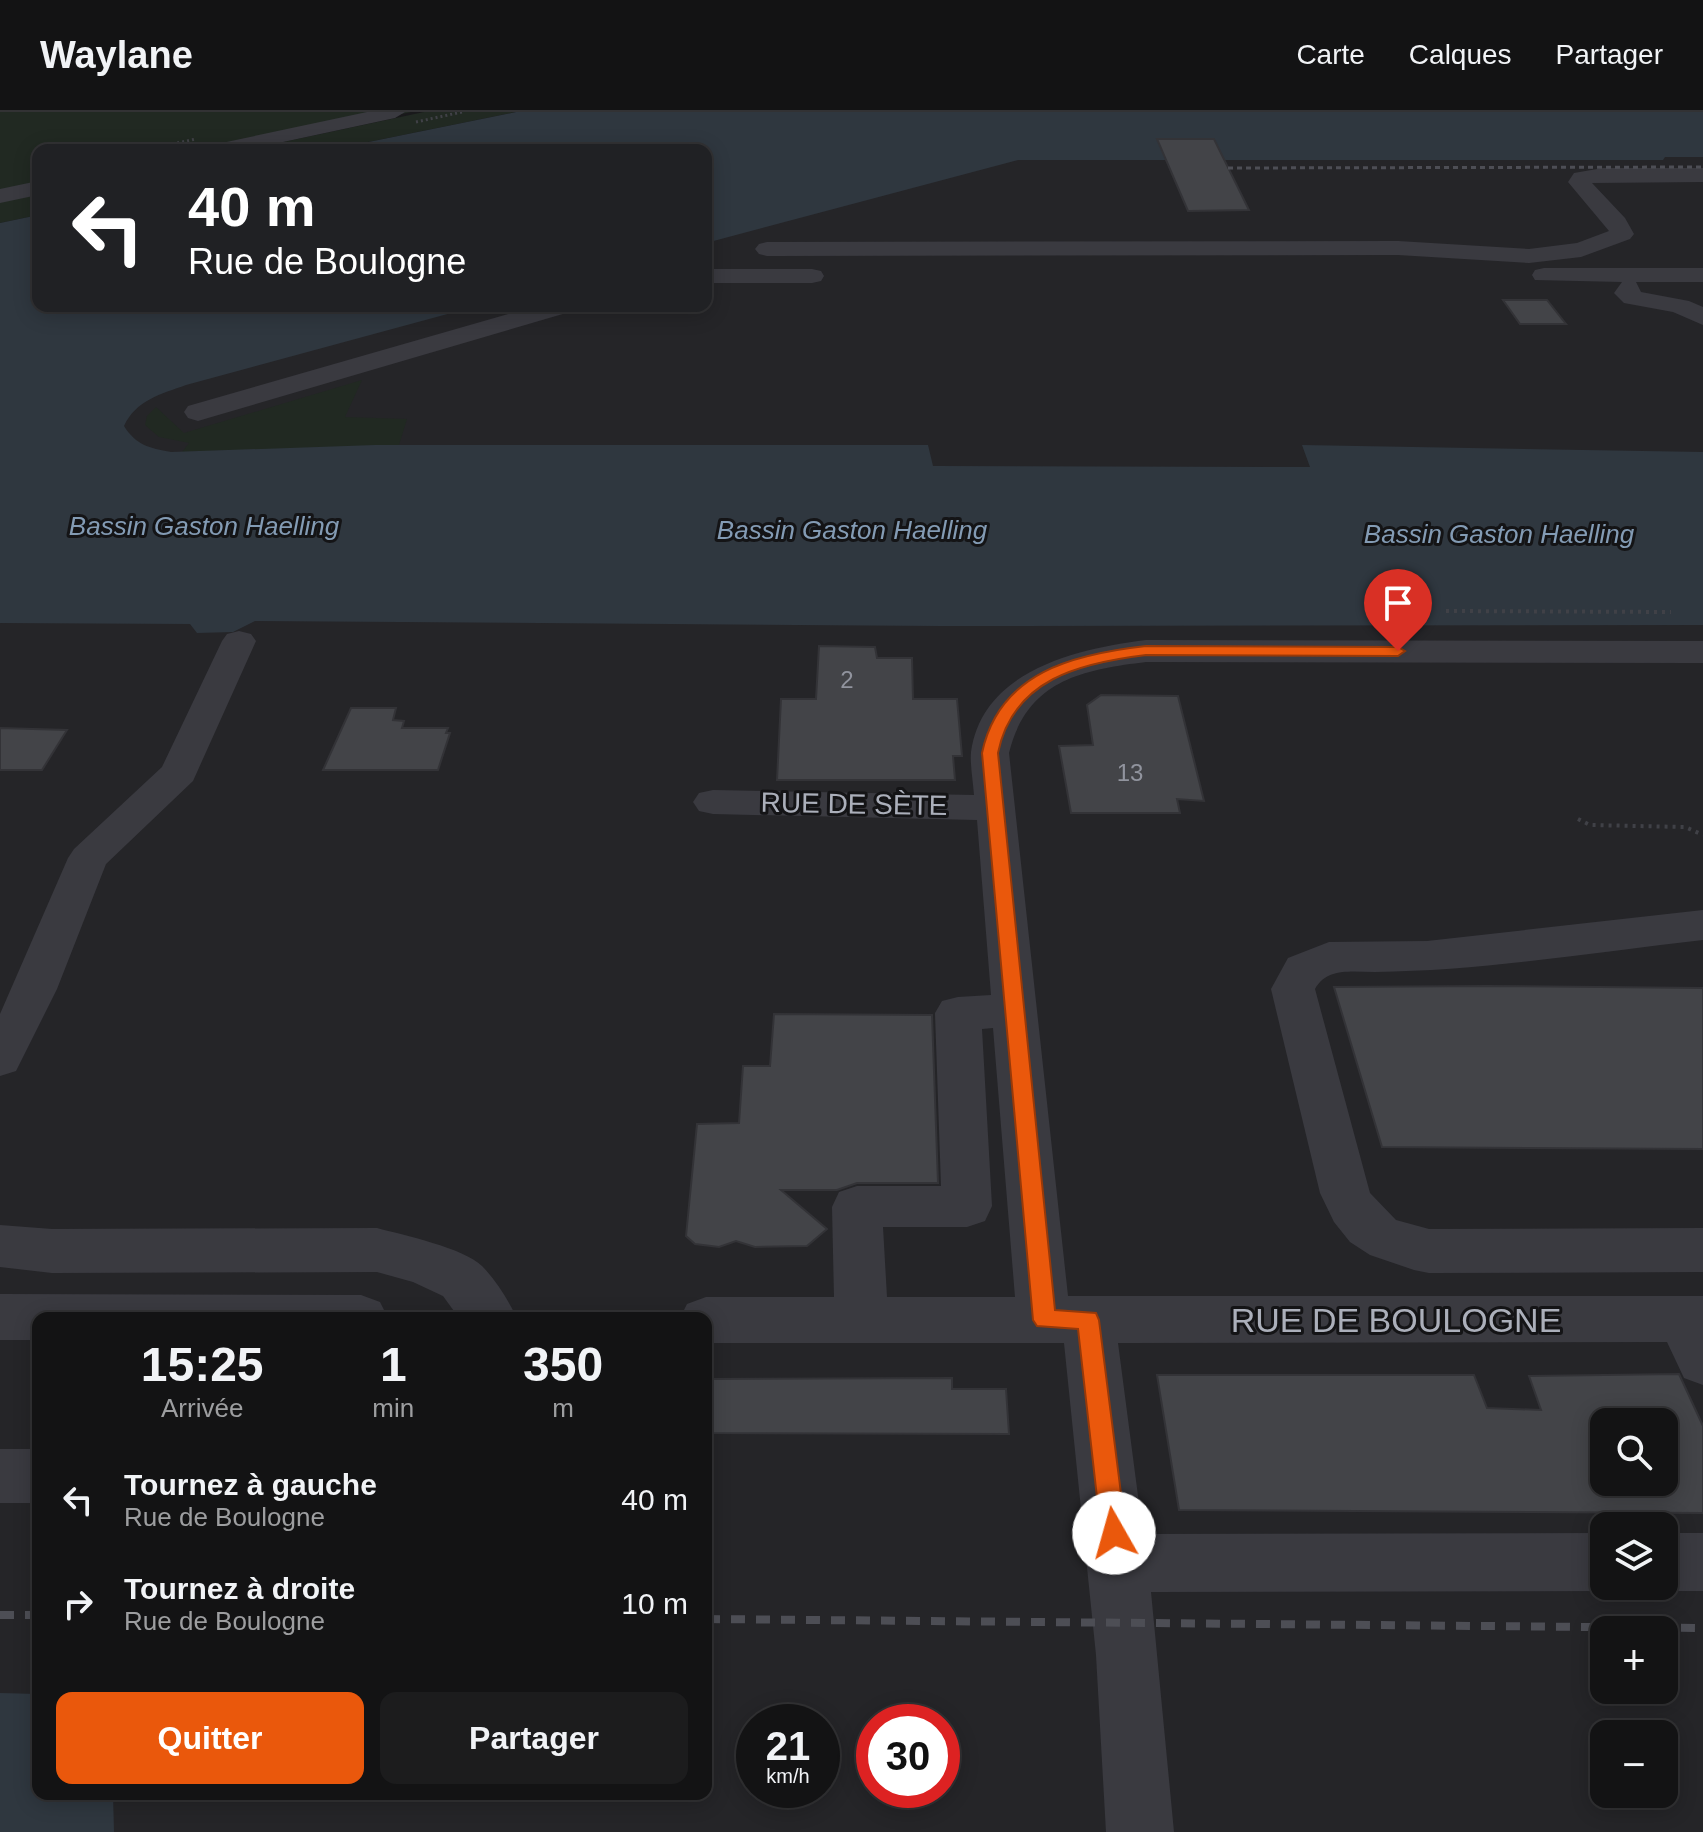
<!DOCTYPE html>
<html lang="fr">
<head>
<meta charset="utf-8">
<style>
	:root { --surface:#131314; --page:#1c1c1d; --text:#f1f3f6; --muted:#9d9ea0; --line:#323234; --accent:#ea580c }
	body { margin:0; font-family:Arial,sans-serif; background:var(--page); color:var(--text); height:100vh; display:flex; flex-direction:column; font-size:30px; white-space:nowrap }
	* { box-sizing:border-box; margin:0 }
	p { font-size:26px; color:var(--muted) }
	.icon { flex:none; width:44px; height:44px; fill:none; stroke:currentColor; stroke-width:2; stroke-linecap:round; stroke-linejoin:round }
	.map { position:relative; flex:1; overflow:hidden }
	.drawer { position:absolute; left:32px; top:1200px; width:680px; height:488px; display:flex; flex-direction:column; background:var(--surface); border-radius:16px; box-shadow:0 4px 20px #0003,0 0 0 2px var(--line) }
	.drawer>* { flex:none }
	.banner { position:absolute; left:32px; top:32px; width:680px; height:168px; border-radius:16px; box-shadow:0 4px 20px #0003,0 0 0 2px var(--line); background:#202124; color:#fff; overflow:hidden }
	.fabs { position:absolute; left:1590px; top:1296px; display:grid; gap:16px }
	.fabs a { display:grid; place-items:center; width:88px; height:88px; border-radius:16px; background:var(--surface); box-shadow:0 4px 20px #0003,0 0 0 2px var(--line); font-size:40px }
	.speed { position:absolute; left:736px; top:1592px; display:flex; gap:16px; font-size:40px; font-weight:700; text-align:center }
	.speed>* { display:grid; place-content:center; width:104px; height:104px; border-radius:50%; background:var(--surface); box-shadow:0 4px 20px #0003,0 0 0 2px var(--line); line-height:1 }
	.speed small { font-size:20px; font-weight:400 }
	.speed .limit { border:12px solid #d22; background:#fff; color:#111 }
	.pin { position:absolute; display:grid; place-items:center; width:68px; height:68px; color:#fff; margin:-82px -34px; border-radius:50% 50% 50% 0; rotate:-45deg; box-shadow:0 0 8px #0007 }
	.pin .icon { rotate:45deg }
	.me { position:absolute; width:88px; margin:-44px; rotate:353deg; stroke-linejoin:round; filter:drop-shadow(0 0 6px #0008) }
	.turn { display:flex; align-items:center; gap:28px; height:168px; padding:0 24px; font-size:36px }
	.turn .icon { width:104px; height:104px; stroke-width:2.5 }
	.turn b { display:block; font-size:56px; line-height:68px }
	.eta { display:flex; justify-content:space-evenly; align-items:center; height:136px; text-align:center }
	.eta b { font-size:48px; font-weight:800; line-height:56px }
	.button { display:flex; gap:16px; margin-top:auto; padding:16px 24px }
	.button a { flex:1; height:92px; border-radius:16px; background:var(--accent); color:#fff; font-size:32px; font-weight:800; line-height:92px; text-align:center }
	.button a+a { background:var(--page); color:var(--text) }
	ul { padding:0; list-style:none }
	li { display:flex; align-items:center; gap:24px; height:104px; padding:0 24px }
	li div { flex:1 }
	li b { display:block; font-size:30px }
	li em { font-style:normal }
	header { display:flex; align-items:center; gap:48px; box-sizing:border-box; height:112px; padding:0 40px; background:var(--surface); border-bottom:2px solid var(--line) }
	header strong { font-size:38px }
	nav { display:flex; gap:44px; margin-inline-start:auto; font-size:28px }
	.map>svg:first-child { display:block }
</style>
</head>
<body>
<header>
<strong>Waylane</strong>
<nav><a>Carte</a><a>Calques</a><a>Partager</a></nav>
</header>
<div class="map">
<svg width="1703" height="1720" viewBox="0 0 1703 1720">
	<rect width="100%" height="100%" fill="#19191b"/>
	<path fill="#252528" fill-rule="evenodd" d="M1068,0H1703V1720H0V261L302,194H706V94ZM38,1206H706V1682H38ZM1604,1310H1664V1370H1604ZM1604,1414H1664V1474H1604ZM1604,1518H1664V1578H1604ZM754,1610H822V1678H754ZM874,1610H942V1678H874ZM1604,1622H1664V1682H1604Z"/>
	<path fill="#212922" d="M0,0H411L231,38H38V78L0,86Z
		M424,0H516L329,38H246Z
		M38,82V103L0,111V90Z
		M362,268L345,305L407,307L399,333L182,340L189,331L159,325L145,313L147,304L156,295L184,321Z"/>
	<path fill="#2f373f" d="M516,0H1703V45H1665L1663,48H1018L706,131V38H329Z
		M38,103V194H477L186,273C161,282 136,288 124,314C136,333 149,336 171,340L375,333H928L933,354L1310,355L1302,333L1703,340V513L939,514L255,509L233,520L197,521L190,512L0,511V111Z
		M0,1581L38,1582V1682H113L114,1720H0Z"/>
	<path fill="#434448" stroke="#333337" stroke-width="2" fill-rule="evenodd" d="M1157,27H1214L1249,98L1188,99Z
		M1503,188H1547L1566,212H1520Z
		M819,534L875,535L877,546H912L913,587H957L962,644H953L955,668H777L781,587H816Z
		M1101,583L1178,584L1204,689L1177,687L1180,701H1071L1059,634L1093,633L1087,593Z
		M351,596H396L393,608L404,609L402,616H448L446,621H450L438,658H323Z
		M0,616L67,618L42,658H0Z
		M1487,874L1703,876V1037L1382,1035L1334,875Z
		M774,902L932,903L938,1071H857L837,1078H781L827,1117L807,1134L755,1135L736,1129L719,1135L695,1132L686,1124L697,1012L739,1011L743,954H770Z
		M1679,1262L1703,1314V1401L1179,1398L1157,1263H1474L1487,1296L1541,1298L1529,1264ZM1604,1310H1664V1370H1604Z
		M952,1266V1277H1006L1009,1322L706,1321V1267Z"/>
	<g fill="none" stroke-linecap="round" stroke-linejoin="round">
		<path stroke="#404147" stroke-width="3" stroke-dasharray="2 3" stroke-linecap="butt" d="M416,10L462,0
			M143,38L196,27"/>
		<path stroke="#404147" stroke-width="4" stroke-dasharray="3 5" stroke-linecap="butt" d="M1446,499L1671,500
			M1578,707L1590,713L1685,715L1703,723"/>
		<path fill="#3a3a40" fill-rule="evenodd" d="M367,0H405L395,6L246,38H206L217,32Z
			M1603,56H1703V70L1592,71L1625,106L1634,122L1630,127L1581,145L1529,151L1398,143L767,144L759,142L755,137L759,132L767,130L1398,129L1529,137L1577,131L1609,119L1568,70L1574,61Z
			M38,69V83L0,91V77Z
			M1544,156H1703V170H1636L1641,180L1689,189L1703,195V213L1673,200L1624,191L1614,181L1622,170L1535,168L1532,163L1535,158Z
			M706,157H812L821,159L824,164L821,169L812,171H706Z
			M536,194H577L573,199L208,306L198,309L188,306L184,300L188,294Z
			M239,519L251,522L256,529L193,669L106,752L57,877L16,959L0,964V902L68,746L74,737L162,655L222,529L227,522Z
			M1146,528L1703,529V551L1146,550C1080,558 1027,569 1009,641L1068,1184H1703V1273L1684,1266L1667,1230L1118,1231L1143,1422L1604,1421V1474H1617L1604,1479L1151,1480L1174,1720H1106L1096,1543L1064,1231H706V1206H680L687,1192L706,1185H834L832,1095L839,1080L857,1074H941L935,901L942,889L958,885L991,883L977,708L713,702L699,699L693,690L699,681L713,678L974,683C973,669 970,653 971,640C983,557 1078,537 1146,528ZM993,916L1015,1185H887L883,1115H967L985,1109L992,1094L982,917Z
			M1703,798V828C1594,840 1484,859 1375,860C1353,860 1327,855 1315,877L1370,1081L1396,1108L1429,1117L1703,1116V1160L1429,1161L1414,1158L1370,1143L1350,1130L1334,1110L1320,1081L1271,877L1288,846L1329,830L1427,829Z
			M0,1113L52,1117L377,1116C403,1123 464,1136 482,1154C496,1168 508,1188 517,1206H459L443,1184L413,1170L377,1160L52,1161L0,1155Z
			M0,1182L361,1183L380,1190L388,1206H38V1228H0Z
			M0,1337H38V1391H0Z
			M1664,1421H1703V1479H1664L1651,1474H1664Z"/>
		<path stroke="#4d4e55" stroke-width="3" stroke-dasharray="5 4" stroke-linecap="butt" d="M1228,56L1703,55"/>
		<path stroke="#4d4e55" stroke-width="8" stroke-dasharray="14 11" stroke-linecap="butt" d="M0,1503H38
			M706,1507L1703,1516"/>
	</g>
	<path fill="#ea580c" stroke="#983908" stroke-width="2" d="M1146,534L1398,535L1405,539L1398,544L1146,543C1080,551 1013,567 998,641L1055,1198L1096,1201L1099,1208L1126,1421L1123,1429L1114,1433L1105,1429L1101,1421L1078,1217L1037,1214L1033,1208L982,641C999,560 1074,542 1146,534Z"/>
	<g text-anchor="middle" dominant-baseline="central" stroke-width="6" stroke-linejoin="round" paint-order="stroke">
		<g font-size="24" fill="#91949e">
			<text x="847" y="567">2</text>
			<text x="1130" y="660">13</text>
		</g>
		<g font-size="26" font-style="italic" fill="#839bb4" stroke="#141416">
			<text x="204" y="414">Bassin Gaston Haelling</text>
			<text x="852" y="418">Bassin Gaston Haelling</text>
			<text x="1499" y="422">Bassin Gaston Haelling</text>
		</g>
		<g font-size="28" fill="#abafba" stroke="#141416">
			<text transform="translate(854 692) rotate(1)">RUE DE SÈTE</text>
		</g>
		<g font-size="34" fill="#abafba" stroke="#141416">
			<text x="1396" y="1208">RUE DE BOULOGNE</text>
		</g>
	</g>
</svg>
<div class="fabs">
<a><svg class="icon" aria-label="search" viewBox="0 0 24 24"><circle cx="10" cy="10" r="6"/><path d="M15 15l6 6"/></svg></a>
<a><svg class="icon" aria-label="layers" viewBox="0 0 24 24"><path d="M12 4l9 5-9 5-9-5zM3 14l9 5 9-5"/></svg></a>
<a>+</a>
<a>−</a>
</div>
<div class="speed"><div>21<small>km/h</small></div><div class="limit">30</div></div>
<div class="pin" style="left:1398px;top:539px;background:#d93025"><svg class="icon" aria-label="arrive" viewBox="0 0 24 24"><path d="M6 21V4h12l-3 4 3 4H6"/></svg></div>
<svg class="me" style="left:1114px;top:1421px" viewBox="-20 -20 40 40"><circle r="19" fill="#fff"/><path d="M0-13L10 11 0 6-10 11z" fill="#ea580c"/></svg>
<div class="banner">
<div class="turn"><svg class="icon" aria-label="left" viewBox="0 0 24 24"><path d="M17 20v-9H6M10 6l-5 5 5 5"/></svg><div><b>40 m</b>Rue de Boulogne</div></div>
</div>
<section class="drawer">
<div class="eta">
<div><b>15:25</b><p>Arrivée</p></div>
<div><b>1</b><p>min</p></div>
<div><b>350</b><p>m</p></div>
</div>
<ul>
<li><svg class="icon" aria-label="left" viewBox="0 0 24 24"><path d="M17 20v-9H6M10 6l-5 5 5 5"/></svg><div><b>Tournez à gauche</b><p>Rue de Boulogne</p></div><em>40 m</em></li>
<li><svg class="icon" aria-label="right" viewBox="0 0 24 24"><path d="M7 20v-9h11M14 6l5 5-5 5"/></svg><div><b>Tournez à droite</b><p>Rue de Boulogne</p></div><em>10 m</em></li>
</ul>
<div class="button"><a>Quitter</a><a>Partager</a></div>
</section>
</div>
</body>
</html>
